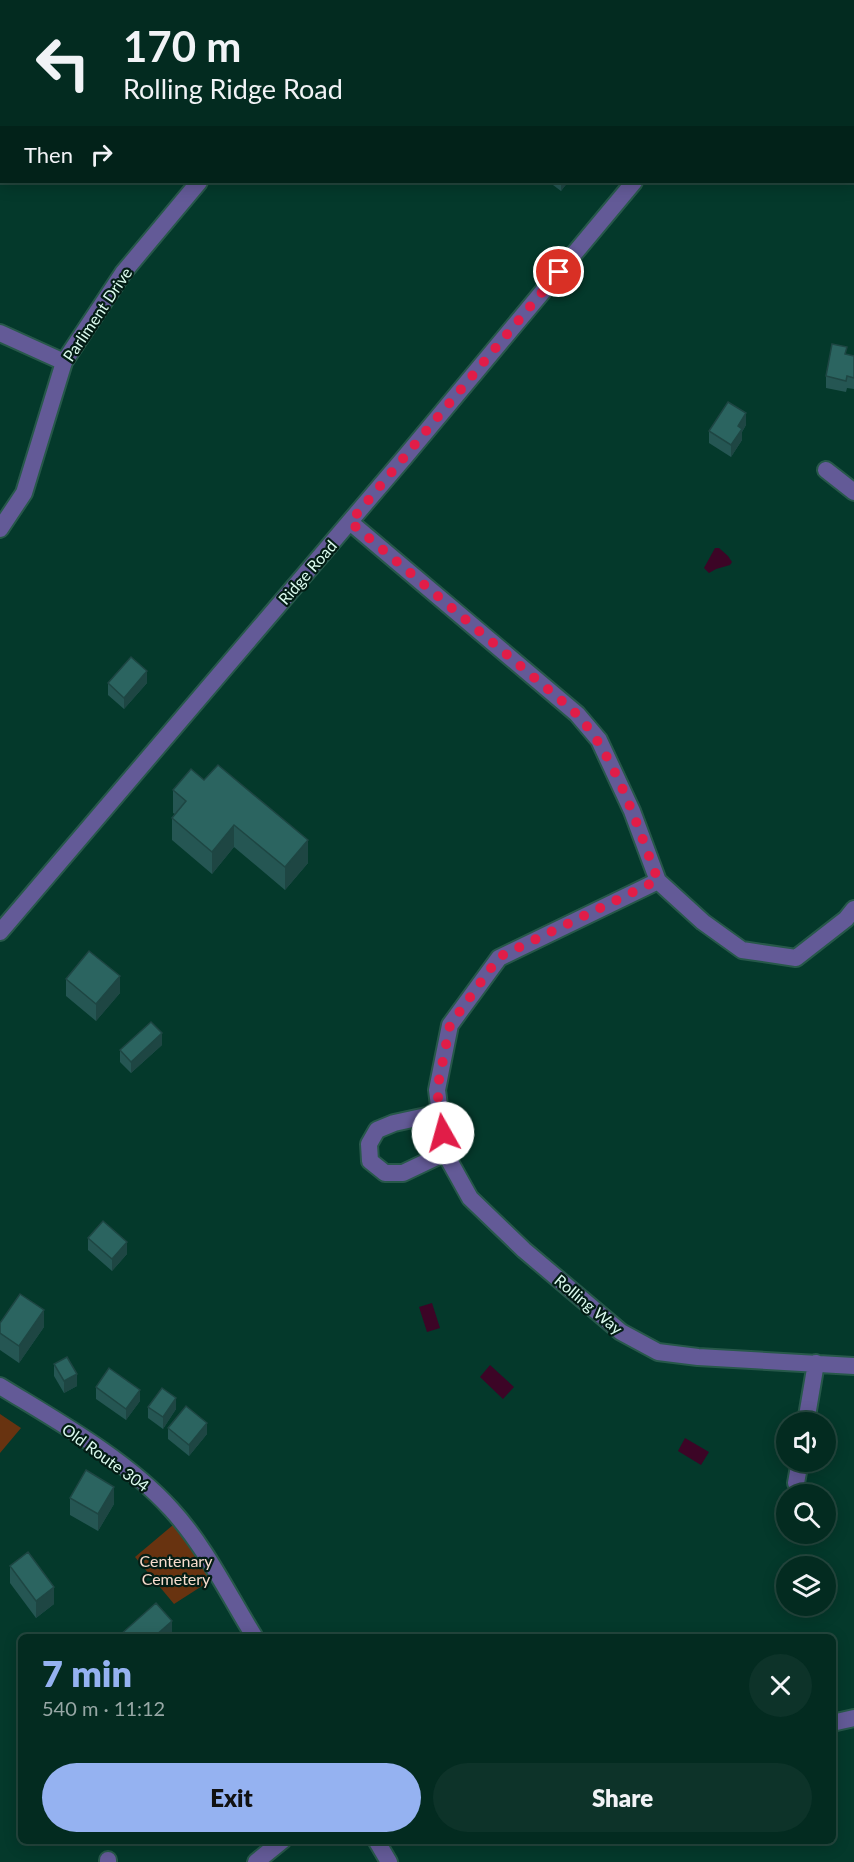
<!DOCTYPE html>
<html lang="en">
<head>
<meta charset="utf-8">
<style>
	:root { --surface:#032b20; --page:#0d3329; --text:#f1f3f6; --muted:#97a7a5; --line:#24473e; --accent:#95b2f1 }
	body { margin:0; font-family:Lato,sans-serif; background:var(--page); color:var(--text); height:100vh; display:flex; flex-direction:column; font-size:22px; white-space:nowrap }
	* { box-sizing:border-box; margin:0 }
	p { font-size:20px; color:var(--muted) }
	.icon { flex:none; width:33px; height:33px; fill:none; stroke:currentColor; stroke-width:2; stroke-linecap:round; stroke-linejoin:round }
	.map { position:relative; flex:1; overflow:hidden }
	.drawer { position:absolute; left:18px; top:1634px; width:818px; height:210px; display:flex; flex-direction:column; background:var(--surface); border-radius:9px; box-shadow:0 3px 15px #0003,0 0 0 2px var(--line) }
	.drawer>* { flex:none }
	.top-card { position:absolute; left:0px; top:0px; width:855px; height:183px; box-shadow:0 3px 15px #0003,0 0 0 2px var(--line); background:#032b20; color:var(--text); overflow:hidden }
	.controls { position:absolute; left:776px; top:1412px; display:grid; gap:12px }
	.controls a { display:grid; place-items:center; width:60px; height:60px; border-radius:50%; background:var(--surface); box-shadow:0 3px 15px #0003,0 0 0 2px var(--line); font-size:30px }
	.pin { position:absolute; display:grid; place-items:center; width:51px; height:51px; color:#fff; margin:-26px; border:3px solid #fff; border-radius:50%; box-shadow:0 2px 6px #0007 }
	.me { position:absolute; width:66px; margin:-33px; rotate:353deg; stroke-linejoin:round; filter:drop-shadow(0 0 4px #0008) }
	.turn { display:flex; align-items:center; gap:21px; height:126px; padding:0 24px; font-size:27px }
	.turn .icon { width:78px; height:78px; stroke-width:2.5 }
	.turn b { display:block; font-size:42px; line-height:51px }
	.then { display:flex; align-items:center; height:57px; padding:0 24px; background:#0003; gap:12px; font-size:22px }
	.round { display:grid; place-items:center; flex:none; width:63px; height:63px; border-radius:32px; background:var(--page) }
	.headline { display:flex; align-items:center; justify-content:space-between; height:102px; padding:0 24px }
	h1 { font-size:36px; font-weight:800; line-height:45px; color:var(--accent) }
	.primary-button { display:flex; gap:12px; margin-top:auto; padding:12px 24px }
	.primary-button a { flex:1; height:69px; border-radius:36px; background:var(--accent); color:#111; font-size:24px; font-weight:800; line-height:69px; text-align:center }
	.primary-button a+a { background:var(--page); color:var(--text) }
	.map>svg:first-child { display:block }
</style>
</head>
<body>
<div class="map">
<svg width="854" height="1862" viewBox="0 0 854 1862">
	<rect width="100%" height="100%" fill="#04392b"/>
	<path fill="#683310" d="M0,1414L21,1428L0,1453Z
		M173,1525L213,1579L174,1604L135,1557Z"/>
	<path fill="#3c0526" d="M715,548H719L728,556L732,562L730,565L716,569L709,573L704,568Z
		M432,1303L440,1328L427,1332L419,1307Z
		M490,1365L514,1387L503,1399L480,1377Z
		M685,1438L709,1452L701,1465L678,1451Z"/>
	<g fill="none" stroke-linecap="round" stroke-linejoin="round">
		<g stroke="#27584a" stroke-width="20">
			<path id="minor" d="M349,2L350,0
				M0,333L64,362
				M826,470L854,492
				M350,522L577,714L599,740L632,811L658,881L703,922L742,950L796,958L846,919L854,909
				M0,529L24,493L64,362L123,273L199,182
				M658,881L499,958L450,1025L437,1090L445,1153L470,1198L524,1250L621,1332L658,1352L698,1357L854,1366
				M440,1113L394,1123L377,1130L369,1144L370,1161L385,1173H403L445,1153
				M806,1422L816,1363
				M796,1483L800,1461
				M108,1860V1862
				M256,1862L283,1840"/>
		</g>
		<g stroke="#27584a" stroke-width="20">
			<path id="tertiary" d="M784,2L786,0
				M0,932L404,458L634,182
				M0,1386C57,1421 126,1459 171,1509C205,1546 228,1594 254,1636
				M832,1723L854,1718
				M376,1840L389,1862"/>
		</g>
		<use href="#minor" stroke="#635a97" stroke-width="16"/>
		<use href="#tertiary" stroke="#635a97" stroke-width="16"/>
	</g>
	<path fill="#255653" d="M549,182H568L561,191Z
		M847,355L854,356V389L847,388L846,392L826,388V376Z
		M746,425L742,432V440L731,457L709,443V431Z
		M108,683H147L124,709L108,695Z
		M173,790L308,863L285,890L234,847L212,874L172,840V818L175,814L173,813Z
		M66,979L120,993L96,1021L66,996Z
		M162,1045L131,1073L120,1062V1050Z
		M88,1238L127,1254L112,1271L88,1250Z
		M0,1323L44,1327L19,1363L0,1350Z
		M54,1364L77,1386L64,1393L54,1376Z
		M96,1387L140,1401L126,1420L96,1399Z
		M148,1407L176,1409L163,1429L148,1418Z
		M168,1428L207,1434L189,1456L168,1439Z
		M70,1498L114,1504L98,1531L70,1515Z
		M10,1566L54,1604L36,1618L10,1583Z"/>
	<path fill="#1e4643" d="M561,182H568L561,191Z
		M746,413V425L742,432V440L731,457V445L738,426Z
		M147,671V683L124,709V698Z
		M234,825V847L212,874V852Z
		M308,840V863L285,890V867Z
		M120,976V993L96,1021V1004Z
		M162,1033V1045L131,1073V1062Z
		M127,1242V1254L112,1271V1259Z
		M44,1310V1327L19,1363V1346Z
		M77,1374V1386L64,1393V1381Z
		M140,1390V1401L126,1420V1409Z
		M176,1398V1409L163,1429V1417Z
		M207,1423V1434L189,1456V1445Z
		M114,1487V1504L98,1531V1514Z
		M54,1587V1604L36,1618V1601Z
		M172,1621V1636H155Z"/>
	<path fill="#2b6460" stroke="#1e4643" stroke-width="1.5" d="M832,344L847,347L845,354L854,356V378L847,376L846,381L826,376Z
		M728,402L746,413L738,426L742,429L731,445L709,431Z
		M131,657L147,671L124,698L108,683Z
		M218,765L308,840L285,867L234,825L212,852L172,818L186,801L173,790L191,769L204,780Z
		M89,951L120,976L96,1004L66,979Z
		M151,1022L162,1033L131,1062L120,1050Z
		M103,1221L127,1242L112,1259L88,1238Z
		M20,1294L44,1310L19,1346L0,1333V1323Z
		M67,1357L77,1374L64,1381L54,1364Z
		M109,1368L140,1390L126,1409L96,1387Z
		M162,1388L176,1398L163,1417L148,1407Z
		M186,1406L207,1423L189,1445L168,1428Z
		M86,1470L114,1487L98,1514L70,1498Z
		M28,1552L54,1587L36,1601L10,1566Z
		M156,1603L172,1621L155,1636H122L120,1635Z"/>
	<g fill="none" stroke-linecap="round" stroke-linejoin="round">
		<path stroke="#e11d48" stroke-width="10" stroke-dasharray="0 18" d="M443,1133L437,1090L450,1025L499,957L658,880C637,826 613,746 569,707L350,522L559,272"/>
	</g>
	<g text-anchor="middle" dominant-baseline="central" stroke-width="4.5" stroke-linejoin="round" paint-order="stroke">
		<g font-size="16" fill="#dcfbef" stroke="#031d15">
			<text transform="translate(97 314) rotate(-56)">Parliment Drive</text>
			<text transform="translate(307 572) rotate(-49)">Ridge Road</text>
			<text transform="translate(589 1304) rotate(40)">Rolling Way</text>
			<text transform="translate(106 1457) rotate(36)">Old Route 304</text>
		</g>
		<g font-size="16" fill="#f7dccd" stroke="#031d15">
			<text x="176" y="1560">Centenary<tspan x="176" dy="18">Cemetery</tspan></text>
		</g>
	</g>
</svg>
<div class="controls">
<a><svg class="icon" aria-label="sound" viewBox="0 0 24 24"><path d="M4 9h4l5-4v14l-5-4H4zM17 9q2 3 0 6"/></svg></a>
<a><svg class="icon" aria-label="search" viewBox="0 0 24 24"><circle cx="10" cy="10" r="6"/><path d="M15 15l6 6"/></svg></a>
<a><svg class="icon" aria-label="layers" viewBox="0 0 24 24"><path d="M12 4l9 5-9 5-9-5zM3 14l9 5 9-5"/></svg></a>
</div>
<div class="pin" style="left:559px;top:272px;background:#d93025"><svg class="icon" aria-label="arrive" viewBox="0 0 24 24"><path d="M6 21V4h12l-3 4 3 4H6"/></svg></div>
<svg class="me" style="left:443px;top:1133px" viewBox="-20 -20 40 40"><circle r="19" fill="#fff"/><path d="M0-13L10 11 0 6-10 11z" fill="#e11d48"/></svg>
<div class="top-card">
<div class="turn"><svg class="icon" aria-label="left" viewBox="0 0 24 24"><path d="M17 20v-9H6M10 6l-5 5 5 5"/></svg><div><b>170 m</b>Rolling Ridge Road</div></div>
<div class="then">Then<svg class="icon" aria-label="right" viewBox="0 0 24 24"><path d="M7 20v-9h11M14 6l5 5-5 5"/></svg></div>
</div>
<section class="drawer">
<div class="headline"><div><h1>7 min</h1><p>540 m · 11:12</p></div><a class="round"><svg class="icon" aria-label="close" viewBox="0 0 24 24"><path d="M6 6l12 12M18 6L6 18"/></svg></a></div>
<div class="primary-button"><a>Exit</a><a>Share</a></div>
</section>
</div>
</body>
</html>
